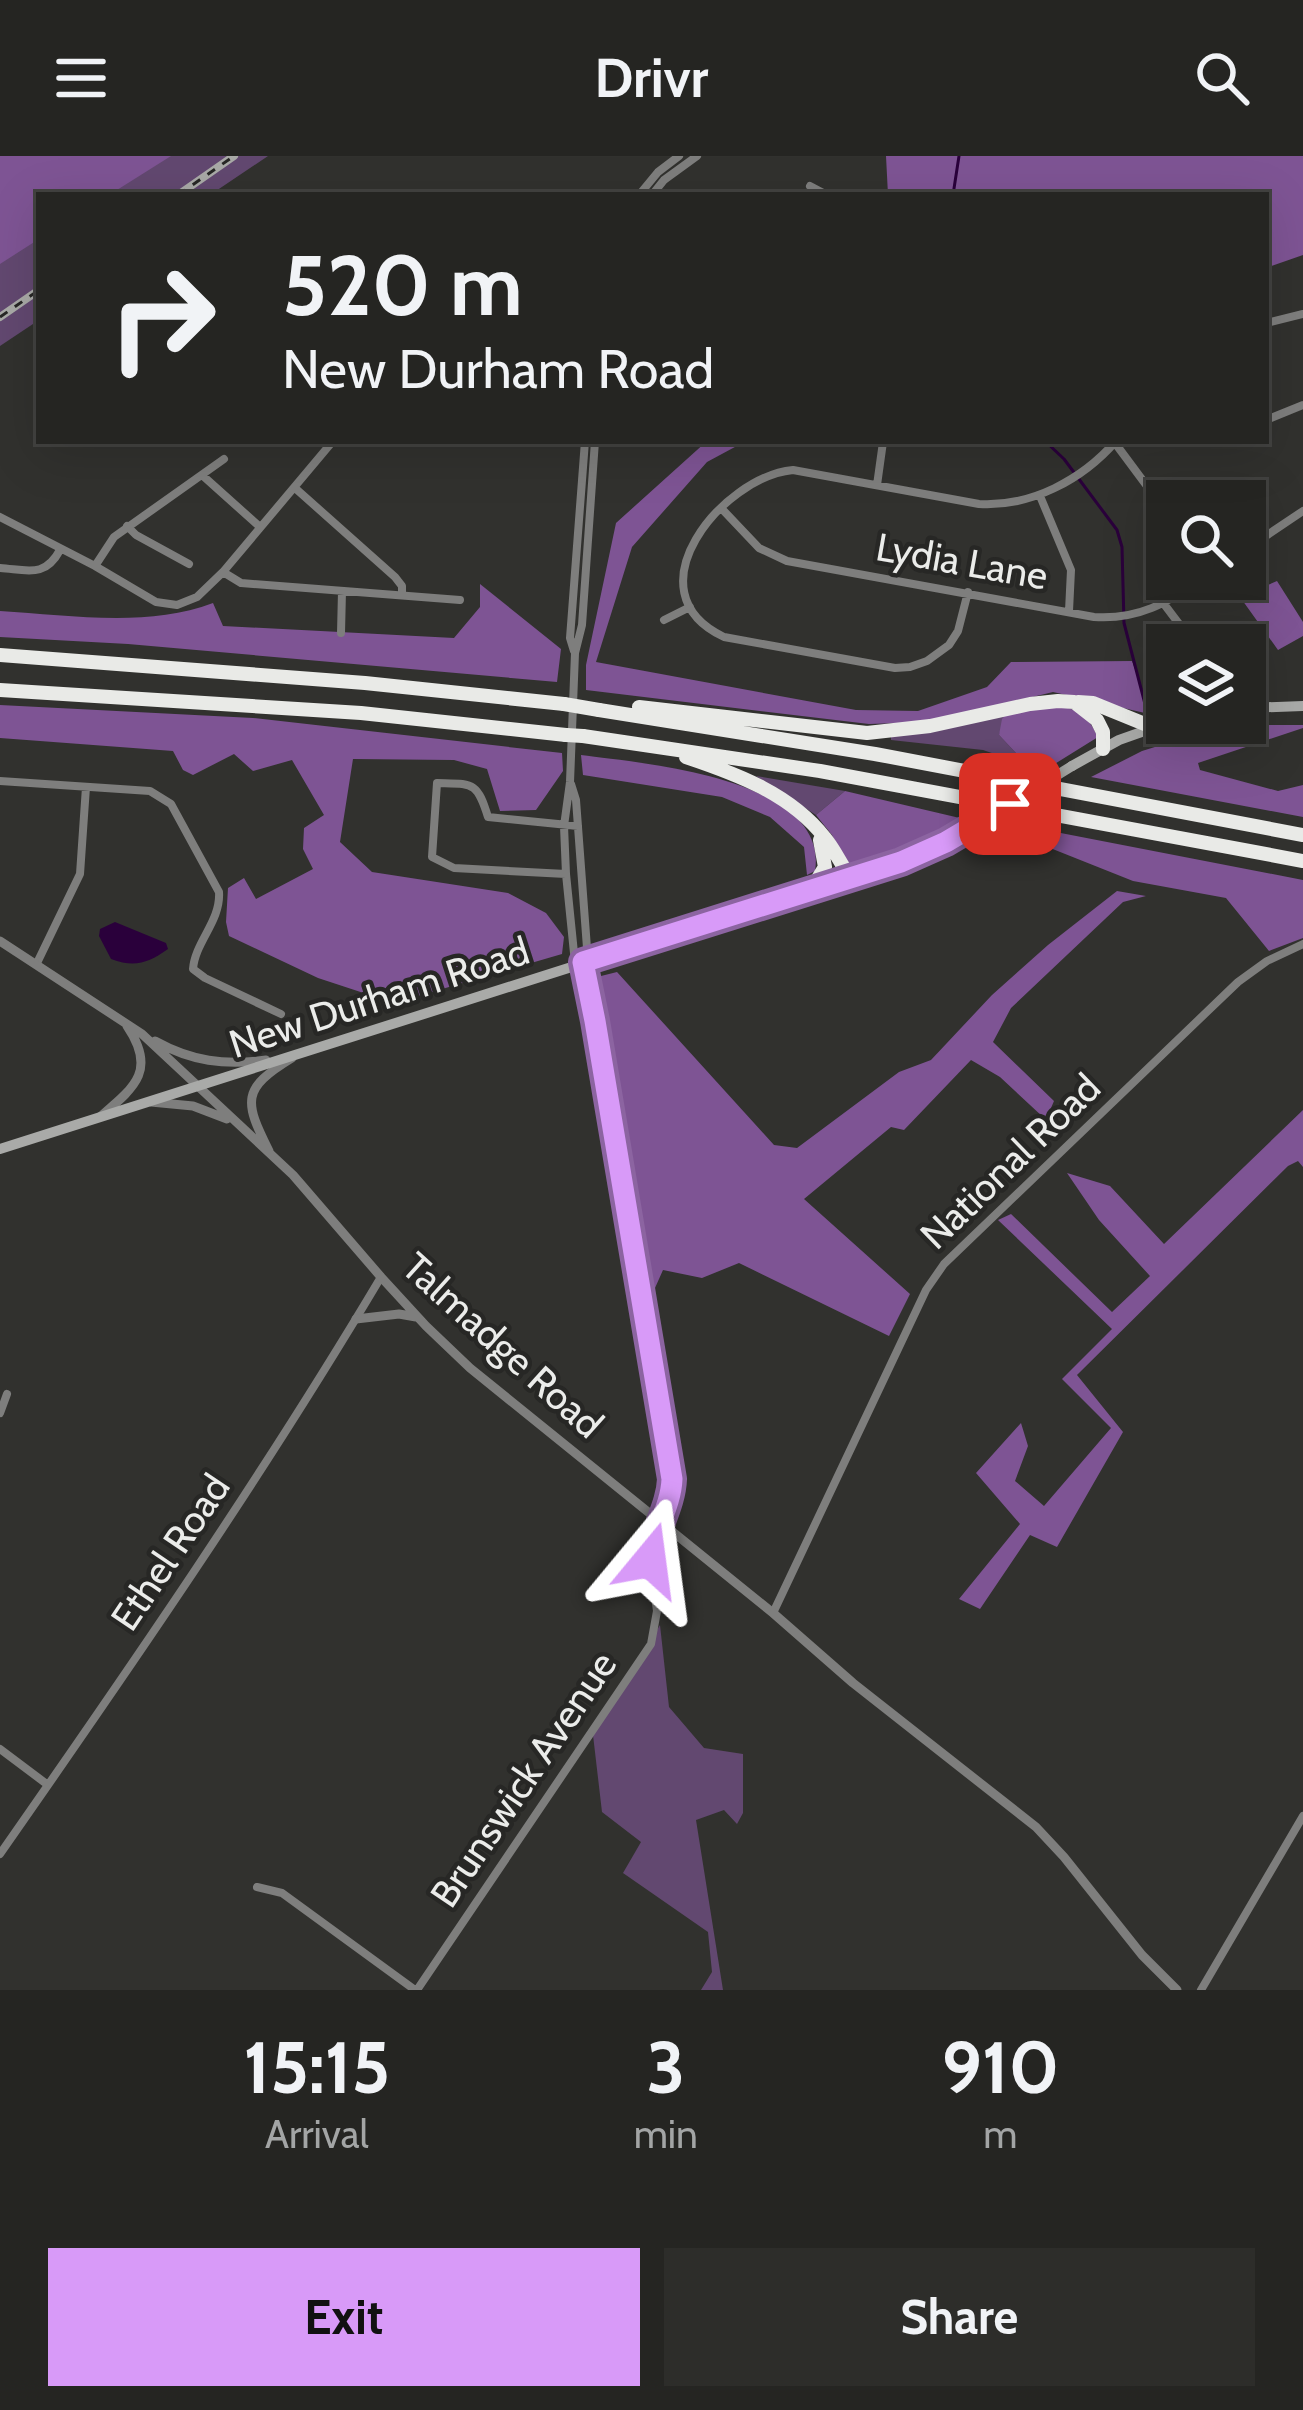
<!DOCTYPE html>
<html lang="en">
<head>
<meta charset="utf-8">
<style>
	:root { --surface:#252522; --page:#2d2d2a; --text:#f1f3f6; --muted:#a3a5a5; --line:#424240; --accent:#d89af8 }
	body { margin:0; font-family:Cabin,sans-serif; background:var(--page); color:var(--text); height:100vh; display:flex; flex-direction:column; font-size:45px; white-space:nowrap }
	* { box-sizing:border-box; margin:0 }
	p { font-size:39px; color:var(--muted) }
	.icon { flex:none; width:66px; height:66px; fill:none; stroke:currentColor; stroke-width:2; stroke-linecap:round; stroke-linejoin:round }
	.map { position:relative; height:1834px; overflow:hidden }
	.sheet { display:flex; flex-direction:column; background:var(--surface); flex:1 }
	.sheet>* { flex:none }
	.hud { position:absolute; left:36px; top:36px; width:1233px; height:252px; border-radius:0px; box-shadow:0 12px 48px #0002,0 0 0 3px var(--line); background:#252522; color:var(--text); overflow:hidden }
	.fabs { position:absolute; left:1146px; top:324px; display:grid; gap:24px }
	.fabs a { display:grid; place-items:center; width:120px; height:120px; border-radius:0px; background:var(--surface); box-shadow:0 12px 48px #0002,0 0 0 3px var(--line); font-size:60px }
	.pin { position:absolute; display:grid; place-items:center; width:102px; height:102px; color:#fff; margin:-51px; border-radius:24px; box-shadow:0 6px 18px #0006 }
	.me { position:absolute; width:132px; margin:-66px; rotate:16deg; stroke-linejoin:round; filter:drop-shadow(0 0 9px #0008) }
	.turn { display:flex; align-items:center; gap:42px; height:252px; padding:0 48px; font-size:54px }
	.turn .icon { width:156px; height:156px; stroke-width:2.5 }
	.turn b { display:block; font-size:84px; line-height:102px }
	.eta { display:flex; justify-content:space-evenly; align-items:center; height:204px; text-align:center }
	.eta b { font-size:72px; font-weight:800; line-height:84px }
	.action { display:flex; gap:24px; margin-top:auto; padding:24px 48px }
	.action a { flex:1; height:138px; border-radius:0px; background:var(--accent); color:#111; font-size:48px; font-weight:800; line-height:138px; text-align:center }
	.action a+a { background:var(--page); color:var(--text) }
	header { display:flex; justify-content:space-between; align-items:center; height:156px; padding:0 48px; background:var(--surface); font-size:54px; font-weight:800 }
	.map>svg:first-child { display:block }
</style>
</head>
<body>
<header><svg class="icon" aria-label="menu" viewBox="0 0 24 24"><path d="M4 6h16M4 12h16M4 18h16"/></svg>Drivr<svg class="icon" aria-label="search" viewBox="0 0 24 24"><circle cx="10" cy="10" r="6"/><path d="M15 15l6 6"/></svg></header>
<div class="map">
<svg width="1303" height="1834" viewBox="0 0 1303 1834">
	<rect width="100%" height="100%" fill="#31312e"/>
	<path fill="#624870" d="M0,0H268L210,39H39V164L0,190Z
		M1007,557L999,579L1027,609L983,594L891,584V580Z
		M756,620L845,635L816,659Z
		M660,1469L669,1551L704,1592L743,1598V1657L737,1668L724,1654L696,1664L723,1834H701L712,1816L708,1776L623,1717L641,1686L602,1656L593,1579Z"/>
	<path fill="#7e5494" d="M0,0H171L109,39H39V83L0,108Z
		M886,0H1303V99L1266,112V39H888Z
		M707,285H746L707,306L632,391L596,506L856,554L918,555L987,531L1011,506L1132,505L1150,555L1145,557L1053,536L929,566L869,568L586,534V509L616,367Z
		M1277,425L1303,466V480L1278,494L1240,441Z
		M480,428L561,493L557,526L128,488L0,481V455C69,459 147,472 213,447L223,470L454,482L480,451Z
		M0,549L253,562L562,597L563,615L536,654L500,655L487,613L454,604L353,603L340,686L372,716L508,737L546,757L564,781L562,798L394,847L318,822L229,780L226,766L228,732L244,722L256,743L313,713L303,693L304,672L324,659L292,604L253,615L234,598L193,619L183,614L173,595L0,582Z
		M1046,549C1074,552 1085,553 1098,581L1045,614L1027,609L999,579L1002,563L1007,557Z
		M1268,569H1303V572L1198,607L1200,614L1278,635L1303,629V661L1091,621L1142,595L1200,577Z
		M581,599C642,607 830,622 815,715L807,719L804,691L770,661L722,641L583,619Z
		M845,635L964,663L912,689L853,708L846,706L832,679L816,659Z
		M1035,672L1303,724V782L1269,795L1226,742L1133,725L1030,684Z
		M1117,735L1146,740L1123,746L1011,852L993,886L1054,945L1051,952L1057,974L1000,921L971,904L904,974L891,971L804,1043L910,1138L889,1180L739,1107L702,1122L663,1114L651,1141L597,821L617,816L774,989L797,992L899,916L931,904L992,839L1048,789Z
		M1303,954V1011L1298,1005L1288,1010L1077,1219L1123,1276L1057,1391L1030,1379L980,1453L959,1443L1020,1368L976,1317L1021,1267L1028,1290L1015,1325L1044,1350L1111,1272L1062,1223L1112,1173L998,1064L1011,1058L1112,1156L1150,1120L1099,1064L1067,1017L1110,1030L1164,1088Z"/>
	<path fill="#2a003b" d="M115,766L166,787L168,793C148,807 135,812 111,803L99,780L100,773Z"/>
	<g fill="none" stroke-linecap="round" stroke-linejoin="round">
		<path stroke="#2a003b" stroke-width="3" d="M953,39L959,0
			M1045,285L1064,303L1117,374L1122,391L1124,467L1145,548"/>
		<path stroke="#7e7e7d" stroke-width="8" d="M810,30L827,39
			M639,39L658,16L679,0
			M652,39L664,24L697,0
			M1266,167L1303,158
			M1266,264L1303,249
			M1115,287L1167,357
			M202,319L260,371
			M877,329L883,286
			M295,332L395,421L402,430V439
			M1040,340L1071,414L1069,455
			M722,353L759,392L787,405L1094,461C1138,464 1167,447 1202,423
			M0,361L95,410L156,446L177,449L197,441L223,416L333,285
			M127,370L136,379L189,408
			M1245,394L1303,355
			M95,410L114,381L224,303
			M0,412C28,414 45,422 60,394
			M223,416L241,427L460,444
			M968,436L958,475L949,489L927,505L910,511L895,512L724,481C628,436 722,321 793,314L979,348C1031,351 1082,324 1116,285
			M1164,448L1195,489
			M664,464L690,451
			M341,477L342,435
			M574,495L570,482L585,285
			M0,625L150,635L171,648L219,736C221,765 195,786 193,813L205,822L281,858
			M571,628L576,644L587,792L583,806
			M566,718L454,712L432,701L437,627C473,628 477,625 488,661L578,670
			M37,807L80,718L86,631
			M0,1257L7,1238
			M773,1457L926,1134L944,1108L1238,826L1267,805L1303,788
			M0,1593L48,1629
			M0,1698C132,1509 263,1319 381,1121
			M257,1731L282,1737L415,1834
			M417,1834L651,1488L657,1455L650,1404L652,1391L672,1330L595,865L583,806L574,797L566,718L564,670L570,626L575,497L582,469L595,285
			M1201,1834L1303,1660"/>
		<path stroke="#7e7e7d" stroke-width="9" d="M0,785L142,878L293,1019L381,1121L426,1170L470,1212L773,1457L853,1527L1036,1671L1064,1701L1142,1799L1177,1834
			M155,885C191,905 225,910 266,904
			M151,946L193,950L227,963
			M101,960C135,931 157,914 127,870
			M269,995C244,945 241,933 292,902
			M356,1163L399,1158L416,1161"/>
		<path stroke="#a9aaa8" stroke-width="10" d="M1245,552L1303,550
			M1072,610L1119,584L1167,567
			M0,993L901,706L946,686L980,667"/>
		<path stroke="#e9eae7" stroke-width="14" d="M0,499L365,527L564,548
			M0,534L361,557L566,579
			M1078,546L1093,547L1152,571
			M639,551L867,577L930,570L1030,548L1058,545L1074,546L1097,564L1103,576V593
			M599,554L875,598L1303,679
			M583,580L820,615L1303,705
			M686,601C737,618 791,638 825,682C835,694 841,709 851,722
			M811,734L825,711L820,684"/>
		<g stroke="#a9aaa7" stroke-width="8">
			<path id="rail" d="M178,39L234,0
				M0,161L39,134"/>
		</g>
		<use href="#rail" stroke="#272725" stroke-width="3" stroke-dasharray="9" stroke-linecap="butt"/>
		<path stroke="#a9aaa8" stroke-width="10" d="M980,667L1072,610"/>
		<path stroke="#e9eae7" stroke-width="14" d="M564,548L599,554
			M566,579L583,580"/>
	</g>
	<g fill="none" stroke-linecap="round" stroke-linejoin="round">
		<g stroke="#8c64a1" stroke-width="30">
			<path id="route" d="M650,1404C653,1376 671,1351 672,1323L595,865L583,806L901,706L946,686L1010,648"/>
		</g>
		<use href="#route" stroke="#d89af8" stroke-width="21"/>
	</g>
	<g text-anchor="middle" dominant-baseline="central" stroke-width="9" stroke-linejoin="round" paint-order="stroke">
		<g font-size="39" fill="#ebecea" stroke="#272725">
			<text transform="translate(962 405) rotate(10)">Lydia Lane</text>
			<text transform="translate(379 841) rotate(-18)">New Durham Road</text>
			<text transform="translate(1010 1005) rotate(-44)">National Road</text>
			<text transform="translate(503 1189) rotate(42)">Talmadge Road</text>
			<text transform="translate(170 1396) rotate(-56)">Ethel Road</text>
			<text transform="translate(523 1623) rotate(-56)">Brunswick Avenue</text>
		</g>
	</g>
</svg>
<div class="fabs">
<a><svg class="icon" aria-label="search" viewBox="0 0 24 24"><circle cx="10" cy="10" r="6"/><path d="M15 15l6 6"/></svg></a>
<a><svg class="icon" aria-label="layers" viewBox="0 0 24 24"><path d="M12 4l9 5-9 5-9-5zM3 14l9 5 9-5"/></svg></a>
</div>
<div class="pin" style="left:1010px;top:648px;background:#d93025"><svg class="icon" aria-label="arrive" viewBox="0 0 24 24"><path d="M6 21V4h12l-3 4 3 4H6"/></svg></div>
<svg class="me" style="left:650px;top:1404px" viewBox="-20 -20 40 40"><path d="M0-17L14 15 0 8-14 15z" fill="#d89af8" stroke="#fff" stroke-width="4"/></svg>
<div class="hud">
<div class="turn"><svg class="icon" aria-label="right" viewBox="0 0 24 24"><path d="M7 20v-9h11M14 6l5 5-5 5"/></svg><div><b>520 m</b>New Durham Road</div></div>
</div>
</div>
<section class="sheet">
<div class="eta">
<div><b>15:15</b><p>Arrival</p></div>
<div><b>3</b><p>min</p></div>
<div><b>910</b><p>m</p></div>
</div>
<div class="action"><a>Exit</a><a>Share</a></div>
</section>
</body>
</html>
